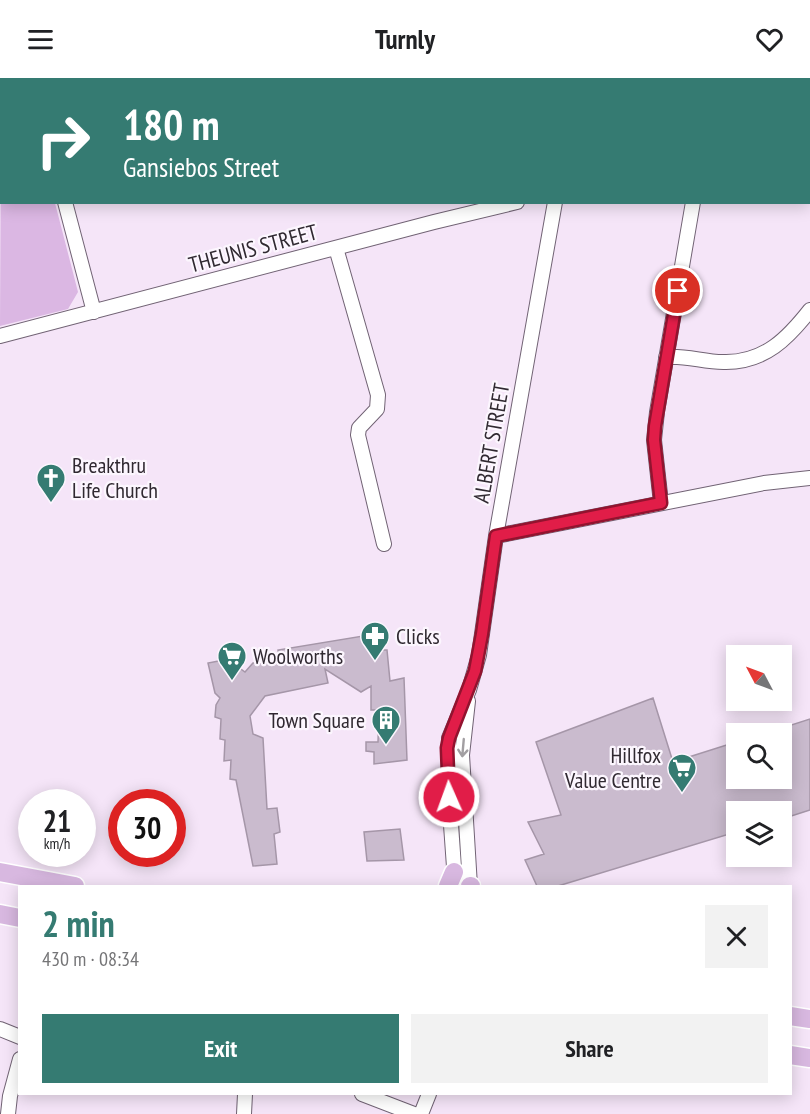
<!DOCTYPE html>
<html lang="en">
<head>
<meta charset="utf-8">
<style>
	:root { --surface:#fff; --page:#f2f2f2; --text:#202124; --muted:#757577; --accent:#357b72 }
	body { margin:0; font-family:"PT Sans Narrow",sans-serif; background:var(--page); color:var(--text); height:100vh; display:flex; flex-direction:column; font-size:22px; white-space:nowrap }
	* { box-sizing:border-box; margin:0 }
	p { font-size:20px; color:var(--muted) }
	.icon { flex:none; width:33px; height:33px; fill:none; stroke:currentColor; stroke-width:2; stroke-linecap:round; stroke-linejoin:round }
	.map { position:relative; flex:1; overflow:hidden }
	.side { position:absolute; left:18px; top:807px; width:774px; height:210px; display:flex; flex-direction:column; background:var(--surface); border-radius:0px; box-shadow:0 3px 15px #0003 }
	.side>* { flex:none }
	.banner { position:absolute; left:0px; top:0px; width:810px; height:126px; box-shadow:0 3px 15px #0003; background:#357b72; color:#fff; overflow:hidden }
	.needle { width:39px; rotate:311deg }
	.tools { position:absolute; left:726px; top:567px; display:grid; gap:12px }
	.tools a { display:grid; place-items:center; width:66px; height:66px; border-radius:0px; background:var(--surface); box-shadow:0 3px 15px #0003; font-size:30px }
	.speed { position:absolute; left:18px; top:711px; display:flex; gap:12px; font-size:30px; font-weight:700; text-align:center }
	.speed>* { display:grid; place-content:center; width:78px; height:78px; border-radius:50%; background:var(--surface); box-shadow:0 3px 15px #0003; line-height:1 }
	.speed small { font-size:15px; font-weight:400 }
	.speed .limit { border:9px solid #d22; background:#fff; color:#111 }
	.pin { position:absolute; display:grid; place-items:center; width:51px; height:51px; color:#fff; margin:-26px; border:3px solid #fff; border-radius:50%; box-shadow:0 2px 6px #0007 }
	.me { position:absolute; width:66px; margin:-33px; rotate:358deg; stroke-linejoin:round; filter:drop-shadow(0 0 4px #0008) }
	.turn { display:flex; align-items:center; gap:21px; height:126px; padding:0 24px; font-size:27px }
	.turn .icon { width:78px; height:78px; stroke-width:2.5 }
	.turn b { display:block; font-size:42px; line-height:51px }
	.round { display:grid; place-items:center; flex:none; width:63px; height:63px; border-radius:0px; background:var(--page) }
	.summary { display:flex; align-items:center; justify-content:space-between; height:102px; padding:0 24px }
	h1 { font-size:36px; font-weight:800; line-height:45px; color:var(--accent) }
	.primary-button { display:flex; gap:12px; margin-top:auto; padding:12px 24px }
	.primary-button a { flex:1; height:69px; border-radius:0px; background:var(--accent); color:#fff; font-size:24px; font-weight:800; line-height:69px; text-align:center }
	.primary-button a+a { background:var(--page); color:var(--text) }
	header { display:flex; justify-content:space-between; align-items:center; height:78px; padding:0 24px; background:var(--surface); font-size:27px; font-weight:800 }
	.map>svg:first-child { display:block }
</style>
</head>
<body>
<header><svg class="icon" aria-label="menu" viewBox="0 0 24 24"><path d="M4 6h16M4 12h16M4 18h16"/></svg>Turnly<svg class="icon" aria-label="heart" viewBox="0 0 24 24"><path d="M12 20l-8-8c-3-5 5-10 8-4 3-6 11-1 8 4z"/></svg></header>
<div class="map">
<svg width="810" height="1036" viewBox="0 0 810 1036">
	<rect width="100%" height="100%" fill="#f5e5f8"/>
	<path fill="#dbb7e3" d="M1,55L2,124L55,125L78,214L68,231L0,248Z"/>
	<path fill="#cabbce" stroke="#a596a8" stroke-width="1.5" d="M369,557L373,572H387L390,603L404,600L407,682L374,686V674L366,673V664H378L379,632H371V608L361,614L325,591L328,605L265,618L250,638L253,656L263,660L267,731L277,730L280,754L274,756L277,786L253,788L236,702L230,701L231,682L224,683L225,662L220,661L221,641L215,639L216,627L220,620L215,615L208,585L234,580V586L245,594L253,585L280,582L278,572Z
		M653,620L673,684L736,664V700H782V650L810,641V732L782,741V734H736V754L558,808H537L525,782L544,776L528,744L561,737L536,664Z
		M400,751L404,782L367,783L364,754Z"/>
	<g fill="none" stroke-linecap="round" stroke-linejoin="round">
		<g stroke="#716374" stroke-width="16">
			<path id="minor" d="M32,0L33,2
				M575,2V0
				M808,3L810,2
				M65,124L94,234
				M336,170L378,317L377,331L359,350L358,357L384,466
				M0,258L434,144L517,124
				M666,279C687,277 706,285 726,284C765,284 788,260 810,232
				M661,425L654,362L657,334L693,124
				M496,458L764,405L810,400
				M468,623L462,677L470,808
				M455,803L449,719V660L469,612L479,577L496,458L555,124
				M0,951L20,959
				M362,1016L414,1036
				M8,1036L10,1018L20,981
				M244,1036L245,1016
				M421,1036L429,1016"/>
		</g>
		<g stroke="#fff" stroke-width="21">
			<path id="major" d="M0,794L75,808
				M448,808L454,794
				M470,808H471
				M0,836L20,840
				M790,938L810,941
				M790,977L810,980"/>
		</g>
		<use href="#minor" stroke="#fff" stroke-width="14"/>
		<use href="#major" stroke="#d8b8e0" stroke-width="18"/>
	</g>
	<defs><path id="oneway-shaft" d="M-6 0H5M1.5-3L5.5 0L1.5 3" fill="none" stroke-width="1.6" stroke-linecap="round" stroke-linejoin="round" transform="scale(1.5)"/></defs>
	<use stroke="#a29fa2" href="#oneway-shaft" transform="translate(463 670) rotate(95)"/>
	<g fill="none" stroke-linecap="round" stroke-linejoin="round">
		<g stroke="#92132f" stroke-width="15">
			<path id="route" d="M449,719L447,670L449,660L475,593L482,556L496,458L661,425L654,362L655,348L678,213"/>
		</g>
		<use href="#route" stroke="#e11d48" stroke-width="10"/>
	</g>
	<defs>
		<g id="church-pin" transform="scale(1.5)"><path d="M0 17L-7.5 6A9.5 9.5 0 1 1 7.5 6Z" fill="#357b72" stroke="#fcf6fe"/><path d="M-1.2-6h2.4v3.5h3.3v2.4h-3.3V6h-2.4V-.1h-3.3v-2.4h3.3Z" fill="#fff"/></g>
		<g id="pharmacy-pin" transform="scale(1.5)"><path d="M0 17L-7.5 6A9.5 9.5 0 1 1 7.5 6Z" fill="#357b72" stroke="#fcf6fe"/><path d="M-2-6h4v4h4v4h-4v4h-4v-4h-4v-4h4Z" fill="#fff"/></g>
		<g id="supermarket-pin" transform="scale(1.5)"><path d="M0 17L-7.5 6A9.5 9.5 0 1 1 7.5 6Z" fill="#357b72" stroke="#fcf6fe"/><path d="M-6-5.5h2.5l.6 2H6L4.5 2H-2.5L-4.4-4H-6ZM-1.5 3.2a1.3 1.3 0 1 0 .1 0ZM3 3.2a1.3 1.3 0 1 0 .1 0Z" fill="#fff"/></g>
		<g id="building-pin" transform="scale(1.5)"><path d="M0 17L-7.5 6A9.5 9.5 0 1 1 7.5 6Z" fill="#357b72" stroke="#fcf6fe"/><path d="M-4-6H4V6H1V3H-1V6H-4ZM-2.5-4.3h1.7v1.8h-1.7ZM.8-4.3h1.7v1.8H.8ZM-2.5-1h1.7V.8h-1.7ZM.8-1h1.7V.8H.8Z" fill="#fff"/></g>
	</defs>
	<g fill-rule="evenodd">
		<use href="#church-pin" x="51" y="400"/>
		<use href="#pharmacy-pin" x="375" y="558"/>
		<use href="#supermarket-pin" x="232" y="578"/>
		<use href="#building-pin" x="386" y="642"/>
		<use href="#supermarket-pin" x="682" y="690"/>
	</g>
	<g text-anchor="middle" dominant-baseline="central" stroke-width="4.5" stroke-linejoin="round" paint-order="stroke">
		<g font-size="22" fill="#302931" stroke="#fcf6fe">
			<text transform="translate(253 170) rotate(-15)">THEUNIS STREET</text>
			<text transform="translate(491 365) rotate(-80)">ALBERT STREET</text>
		</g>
		<g font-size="22" fill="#302931" stroke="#fcf6fe" text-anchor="start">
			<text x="72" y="387">Breakthru<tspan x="72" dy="25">Life Church</tspan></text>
			<text x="396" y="558">Clicks</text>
			<text x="253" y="578">Woolworths</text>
			<text x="365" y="642" text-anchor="end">Town Square</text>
			<text x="661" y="677" text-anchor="end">Hillfox<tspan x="661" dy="25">Value Centre</tspan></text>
		</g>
	</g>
</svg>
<div class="tools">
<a><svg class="needle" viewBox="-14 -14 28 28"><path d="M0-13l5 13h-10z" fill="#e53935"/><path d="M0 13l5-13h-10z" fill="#757577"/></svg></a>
<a><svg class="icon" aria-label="search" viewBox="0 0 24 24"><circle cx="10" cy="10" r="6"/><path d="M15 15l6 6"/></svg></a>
<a><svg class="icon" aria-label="layers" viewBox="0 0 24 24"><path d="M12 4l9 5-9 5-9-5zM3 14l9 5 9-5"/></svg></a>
</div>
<div class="speed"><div>21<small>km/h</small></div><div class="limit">30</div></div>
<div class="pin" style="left:678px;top:213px;background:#d93025"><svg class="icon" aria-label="arrive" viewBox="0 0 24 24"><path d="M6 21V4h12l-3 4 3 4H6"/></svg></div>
<svg class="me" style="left:449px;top:719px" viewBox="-20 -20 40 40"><circle r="17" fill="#e11d48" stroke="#fff" stroke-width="3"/><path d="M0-11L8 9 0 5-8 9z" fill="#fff"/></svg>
<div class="banner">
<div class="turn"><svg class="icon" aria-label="right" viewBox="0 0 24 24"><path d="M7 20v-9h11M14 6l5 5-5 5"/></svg><div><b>180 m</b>Gansiebos Street</div></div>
</div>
<section class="side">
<div class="summary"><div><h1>2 min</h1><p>430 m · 08:34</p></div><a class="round"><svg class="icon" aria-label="close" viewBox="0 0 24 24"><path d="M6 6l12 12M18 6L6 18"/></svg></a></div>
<div class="primary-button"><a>Exit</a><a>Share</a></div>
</section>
</div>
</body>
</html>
